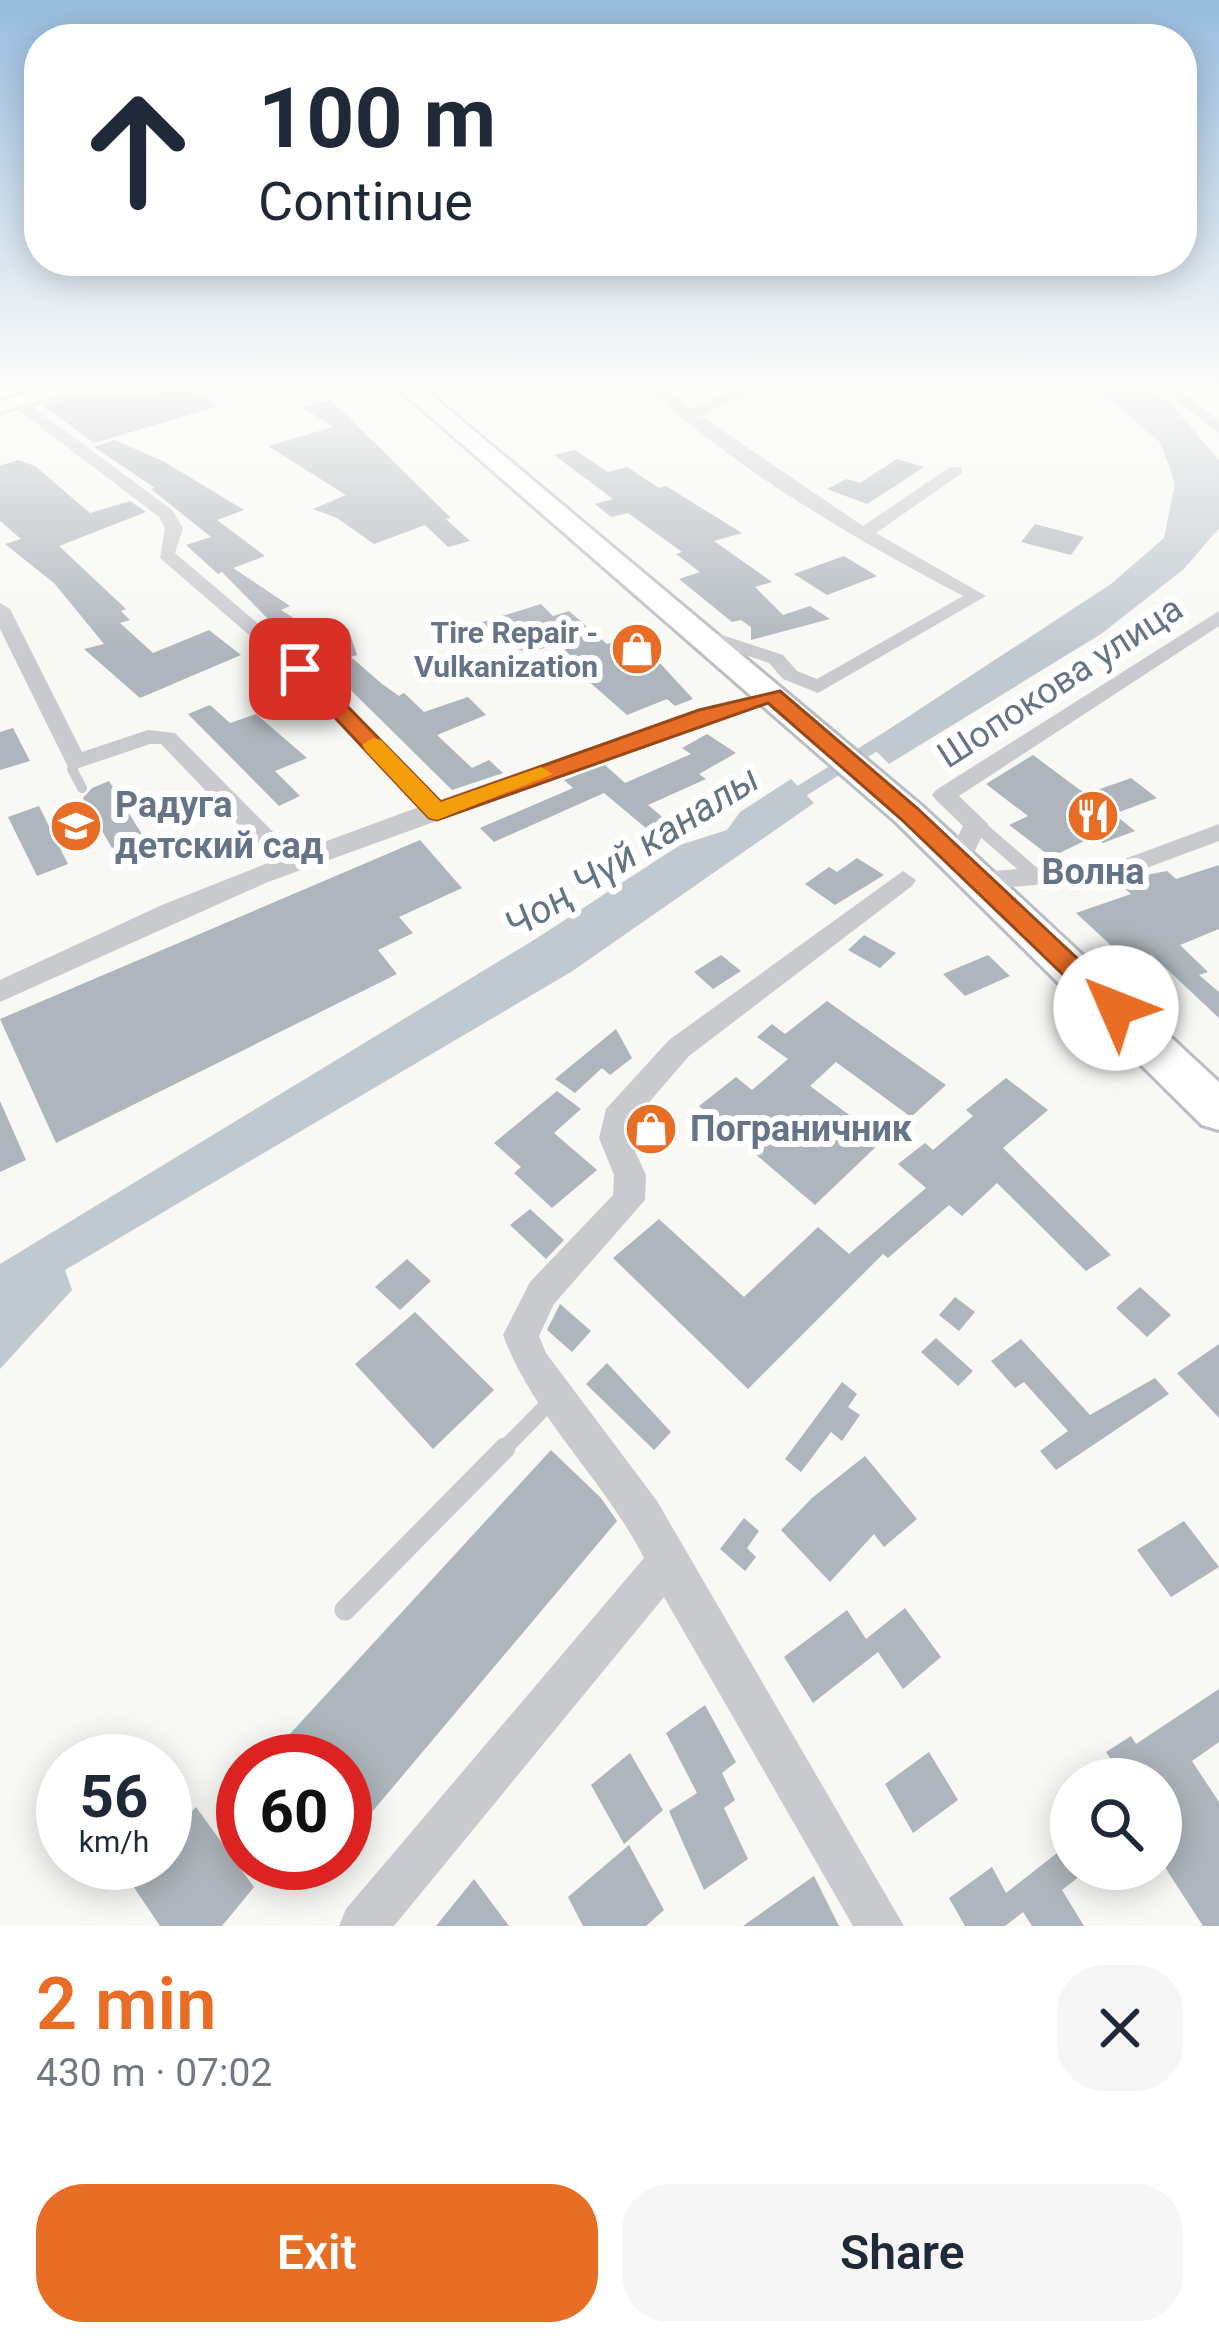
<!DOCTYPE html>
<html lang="en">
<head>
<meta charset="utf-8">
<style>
	:root { --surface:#fff; --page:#f6f6f7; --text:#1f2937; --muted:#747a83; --accent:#e86d25 }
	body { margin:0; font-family:Roboto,sans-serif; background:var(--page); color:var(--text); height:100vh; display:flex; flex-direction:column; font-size:45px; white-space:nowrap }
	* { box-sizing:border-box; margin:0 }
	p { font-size:39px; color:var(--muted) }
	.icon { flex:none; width:66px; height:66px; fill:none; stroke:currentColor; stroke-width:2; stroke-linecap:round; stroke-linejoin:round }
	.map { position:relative; height:1926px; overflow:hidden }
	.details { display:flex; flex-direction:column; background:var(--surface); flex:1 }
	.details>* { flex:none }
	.guide { position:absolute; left:24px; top:24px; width:1173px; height:252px; border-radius:48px; box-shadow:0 6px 30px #0003; background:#fff; color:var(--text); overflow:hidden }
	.buttons { position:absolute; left:1050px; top:1758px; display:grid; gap:24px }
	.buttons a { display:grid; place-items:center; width:132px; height:132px; border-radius:50%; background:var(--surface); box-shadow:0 6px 30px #0003; font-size:60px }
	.speed { position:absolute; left:36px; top:1734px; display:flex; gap:24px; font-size:60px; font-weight:700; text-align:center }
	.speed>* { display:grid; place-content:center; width:156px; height:156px; border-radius:50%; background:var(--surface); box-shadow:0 6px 30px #0003; line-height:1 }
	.speed small { font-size:30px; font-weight:400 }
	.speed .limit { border:18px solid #d22; background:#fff; color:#111 }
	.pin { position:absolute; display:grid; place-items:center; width:102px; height:102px; color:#fff; margin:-51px; border-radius:24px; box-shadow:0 6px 18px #0006 }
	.me { position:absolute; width:132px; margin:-66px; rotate:314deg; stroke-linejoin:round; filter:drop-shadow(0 0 9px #0008) }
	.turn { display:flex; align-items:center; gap:42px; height:252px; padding:0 36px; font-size:54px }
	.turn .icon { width:156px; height:156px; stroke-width:2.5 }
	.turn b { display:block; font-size:84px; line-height:102px }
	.round { display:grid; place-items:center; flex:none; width:126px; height:126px; border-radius:48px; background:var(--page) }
	.headline { display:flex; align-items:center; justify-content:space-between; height:204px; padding:0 36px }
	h1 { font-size:72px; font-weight:600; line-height:90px; color:var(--accent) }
	.button { display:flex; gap:24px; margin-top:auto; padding:24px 36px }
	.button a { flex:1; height:138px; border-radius:48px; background:var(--accent); color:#fff; font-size:48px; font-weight:600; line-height:138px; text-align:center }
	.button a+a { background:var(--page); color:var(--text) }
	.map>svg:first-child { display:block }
</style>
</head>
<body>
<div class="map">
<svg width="1219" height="1926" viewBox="0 0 1219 1926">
	<rect width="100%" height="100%" fill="#f8f8f5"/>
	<path fill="#c1c9d0" d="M1090,383H1139L1170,403L1219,460V528L1184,569L1101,634L889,764L868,743L1111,584L1164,538L1175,483L1160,442Z
		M791,779L814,803L571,972L65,1270L72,1290L0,1369V1264L534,940L680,845L727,830L740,812Z"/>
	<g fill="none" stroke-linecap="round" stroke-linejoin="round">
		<path fill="#c1c9d0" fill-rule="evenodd" d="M896,725L903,727V735L785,809H771L768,804Z"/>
	</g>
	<path fill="#aeb5bc" d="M181,385L219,406L94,443L42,405L90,392L99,398L122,391L133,398Z
		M331,400L451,518L446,519L470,541L448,547L425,525L374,544L337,518L313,509L346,495L268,446L333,427L302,407Z
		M114,440L163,461L244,510L217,520L265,556L233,568L290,606L281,610L326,638L348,628L357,655L351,657L382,684L399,696L404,693L424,712L468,697L486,715L437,735L472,768L489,760L503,773L452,790L298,638L272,623L222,572L218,574L186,545L211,537L151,489L155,488L94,447Z
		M575,450L608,472L627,467L659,488L666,486L742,533L714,541L772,582L755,587L783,615L810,606L830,619L751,640V627L741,620L732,622L679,579L700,572L676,554L682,552L628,513L611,517L595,504L613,499L554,455Z
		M897,459L924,467L867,504L827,489L847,479L860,483Z
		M18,460L35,466L90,513L130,501L146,512L59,546L126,609L121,611L130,620L120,623L153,653L209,630L241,655L140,698L84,649L104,644L54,583L5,544L21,539L0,521V466Z
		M1035,524L1084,537L1071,555L1021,542Z
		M844,556L877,576L827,595L794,574Z
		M541,604L553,616L569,611L607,644L635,636L693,699L675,706L667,699L627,715L586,679L591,677L559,644L526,653L473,625Z
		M210,705L230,723L256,714L307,758L275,771L300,796L279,806L188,714Z
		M13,728L30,761L0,770V732Z
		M707,734L736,753L699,774L706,779L648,805L666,820L647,829L604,793L494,842L480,828L573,788L564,780L605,765L625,783L691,754L682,748Z
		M1033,755L1080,790L1089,793L1131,778L1157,798L1114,814L1135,831L1103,843L1095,836L1051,857L1009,825L1028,816L986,784Z
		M109,781L143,836L112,848L83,798L92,788Z
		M39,806L68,864L37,876L8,817Z
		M420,840L462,888L399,917L413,933L378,950L397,974L56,1143L0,1019Z
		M857,858L884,875L835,905L805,884L829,867L837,872Z
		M1219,865V929L1180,945L1208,972L1199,975L1219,992V1018L1152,955L1130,963L1076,913L1131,894L1120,884L1141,876L1167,871L1176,879Z
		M864,935L896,953L880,968L848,950Z
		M721,955L741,971L713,989L694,972Z
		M988,955L1010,976L965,996L943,974Z
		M827,1001L946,1085L911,1117L836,1062L810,1086L883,1140L815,1205L699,1106L736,1077L752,1090L788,1059L757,1037L772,1024L785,1034Z
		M616,1029L632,1058L610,1075L602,1068L575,1093L555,1079Z
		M1006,1078L1048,1110L1003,1148L1111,1255L1086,1271L997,1183L962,1216L949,1205L888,1258L883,1254L748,1389L613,1258L659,1219L744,1297L818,1227L849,1254L926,1188L898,1164L925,1143L933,1150L973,1116L966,1110Z
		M557,1091L581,1109L554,1133L597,1170L552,1208L514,1173L521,1167L494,1143Z
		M0,1101L26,1160L0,1172Z
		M659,1107L677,1139L642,1151L634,1136L636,1124L647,1112Z
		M530,1209L564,1240L546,1259L510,1225Z
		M407,1259L431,1281L400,1310L375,1287Z
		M1140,1287L1171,1315L1147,1337L1116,1308Z
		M955,1297L975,1312L959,1331L939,1315Z
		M560,1304L591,1331L572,1352L547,1330Z
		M415,1312L494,1390L433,1449L355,1364Z
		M936,1338L973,1371L958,1386L921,1352Z
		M1021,1339L1090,1415L1155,1378L1169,1394L1056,1470L1040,1451L1068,1431L1024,1382L1015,1388L991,1361Z
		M1219,1344V1418L1177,1373Z
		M607,1363L671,1432L654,1450L586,1384Z
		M842,1382L857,1394L848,1407L860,1415L842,1441L831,1432L801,1472L785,1459Z
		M551,1450L601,1498L617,1521L345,1844V1761H265Z
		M865,1456L917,1519L884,1547L874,1534L830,1582L781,1530L812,1498Z
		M744,1518L759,1531L747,1548L756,1557L745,1571L720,1549Z
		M1184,1521L1219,1567L1171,1597L1137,1550Z
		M905,1608L941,1657L903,1689L878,1652L813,1703L784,1657L847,1610L866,1639Z
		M1219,1689V1742L1192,1761L1219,1802V1926H1203L1161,1861V1779H1124L1106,1752L1131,1736L1136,1744Z
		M705,1705L736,1762L722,1773L735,1800L724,1808L748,1859L704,1890L669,1811L697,1793L666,1733Z
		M929,1752L958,1800L913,1833L885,1784Z
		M630,1753L663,1810L624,1844L591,1785Z
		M196,1807L254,1887L222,1926H160L129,1880L145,1863H165V1841Z
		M1071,1842V1869H1089L1062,1890L1084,1926H1032L1023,1912L1005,1926H965L949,1898L992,1867L1006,1893Z
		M629,1845L664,1910L646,1926H583L568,1897Z
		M814,1876L839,1926H743Z
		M474,1879L509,1926H436Z"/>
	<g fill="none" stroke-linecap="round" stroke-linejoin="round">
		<g stroke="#babdc3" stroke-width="6">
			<path id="secondary" d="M70,383H104L0,412V400Z"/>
		</g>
		<g stroke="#babdc2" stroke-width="6">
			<path id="primary" d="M392,383H417L922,806L1219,1082V1130L1202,1125L896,822Z"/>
		</g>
		<path stroke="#c8cace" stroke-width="10" d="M76,762L72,769L82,788"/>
		<path stroke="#c8cace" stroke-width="14" d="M976,824L1036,876"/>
		<path stroke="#c8cace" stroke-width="16" d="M502,1451L555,1397"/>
		<path stroke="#c8cace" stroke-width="21" d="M345,1610L505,1448"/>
		<path fill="#c8cace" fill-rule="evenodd" d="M643,383H659L692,409L751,383H770L701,416L863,526L950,467H962V473L876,533L986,596L818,693L783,679L769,663L688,636V628L695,626L783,655L797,671L817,679L963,596C860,542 727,465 643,383Z
			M1155,383H1171L1219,421V433Z
			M12,399H22L172,510L183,528L175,553L307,665L439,800L698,710L772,690L783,696L268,882L0,1002V980L162,905L273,861L161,744H150L76,769L68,767L0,629V603L10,609L82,752L148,730L175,733L294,853L419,807L293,673L160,558L165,528L159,517L12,405Z
			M1219,611V626L959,796L988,824L968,865H950L947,859L963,826L936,800L932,795L936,790Z
			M1219,824V841L1125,876L983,890L970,881L983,872L1122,860Z
			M903,871L916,880L912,886L689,1056L632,1122L629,1138L646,1175L645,1200L554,1304L539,1336L546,1353L657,1501L904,1926H853L664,1597L394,1926H339L346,1909L644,1558C604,1479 534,1418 503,1335L530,1282L613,1195L614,1175L599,1138L606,1109L669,1040Z"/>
		<use href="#secondary" fill="#fff" fill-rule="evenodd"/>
		<use href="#primary" fill="#fff" fill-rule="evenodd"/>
	</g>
	<linearGradient id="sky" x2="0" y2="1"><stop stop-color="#98bcde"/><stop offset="0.59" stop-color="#fcfcfa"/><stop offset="1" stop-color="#fcfcfa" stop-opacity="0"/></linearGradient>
	<rect width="1219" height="653" fill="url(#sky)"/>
	<path fill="#e86d25" stroke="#974718" stroke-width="3" d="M300,663L307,665L441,802L699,710L780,691L917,808L1130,1008L1116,1019L1106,1016L901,819L768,703L437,820L429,818L293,673V665Z"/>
	<path fill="#f59e0b" d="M373,738L381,740L441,802L541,767L553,774L437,820L429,818L365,750L362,745Z"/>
	<defs>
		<g id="shop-disc" transform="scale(2.7)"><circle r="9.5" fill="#e86d25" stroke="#fff"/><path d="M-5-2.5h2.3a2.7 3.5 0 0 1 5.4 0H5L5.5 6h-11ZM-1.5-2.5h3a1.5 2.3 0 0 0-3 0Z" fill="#fff"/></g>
		<g id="restaurant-disc" transform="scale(2.7)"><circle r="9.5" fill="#e86d25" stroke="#fff"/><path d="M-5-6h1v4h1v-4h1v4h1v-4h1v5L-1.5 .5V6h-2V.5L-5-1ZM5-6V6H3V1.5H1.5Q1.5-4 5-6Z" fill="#fff"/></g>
		<g id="school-disc" transform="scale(2.7)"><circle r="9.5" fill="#e86d25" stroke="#fff"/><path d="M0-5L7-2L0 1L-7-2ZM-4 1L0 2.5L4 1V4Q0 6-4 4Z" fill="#fff"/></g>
	</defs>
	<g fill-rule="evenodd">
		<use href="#shop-disc" x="637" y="649"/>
		<use href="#restaurant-disc" x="1093" y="816"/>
		<use href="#school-disc" x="76" y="826"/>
		<use href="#shop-disc" x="651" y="1129"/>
	</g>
	<g text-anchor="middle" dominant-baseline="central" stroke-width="12" stroke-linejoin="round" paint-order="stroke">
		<g font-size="30" font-weight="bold" fill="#667487" stroke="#fff" text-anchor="end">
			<text x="598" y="632">Tire Repair -<tspan x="598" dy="34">Vulkanization</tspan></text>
		</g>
		<g font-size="36" fill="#667487" stroke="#fff">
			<text transform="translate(1060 682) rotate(-33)">Шопокова улица</text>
		</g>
		<g font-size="36" font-weight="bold" fill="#667487" stroke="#fff" text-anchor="start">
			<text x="115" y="805">Радуга<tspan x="115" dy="41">детский сад</tspan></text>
			<text x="1093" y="872" text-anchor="middle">Волна</text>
			<text x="690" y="1129">Пограничник</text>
		</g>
		<g font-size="39" font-style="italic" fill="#627583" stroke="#fff">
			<text transform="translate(632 852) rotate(-32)">Чоң Чүй каналы</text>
		</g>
	</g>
</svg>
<div class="buttons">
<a><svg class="icon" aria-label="search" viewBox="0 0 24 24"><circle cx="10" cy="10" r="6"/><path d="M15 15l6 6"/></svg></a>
</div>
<div class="speed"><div>56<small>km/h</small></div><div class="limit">60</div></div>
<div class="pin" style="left:300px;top:669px;background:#d93025"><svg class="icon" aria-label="arrive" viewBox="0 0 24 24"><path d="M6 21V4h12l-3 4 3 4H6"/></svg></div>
<svg class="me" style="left:1116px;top:1008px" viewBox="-20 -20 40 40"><circle r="19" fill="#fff"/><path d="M0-13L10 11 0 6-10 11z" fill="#e86d25"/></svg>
<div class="guide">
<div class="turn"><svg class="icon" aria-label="ahead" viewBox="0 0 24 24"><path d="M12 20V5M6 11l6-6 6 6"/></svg><div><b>100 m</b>Continue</div></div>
</div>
</div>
<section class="details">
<div class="headline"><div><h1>2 min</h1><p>430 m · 07:02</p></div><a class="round"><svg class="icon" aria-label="close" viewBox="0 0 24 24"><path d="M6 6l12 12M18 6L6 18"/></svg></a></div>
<div class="button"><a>Exit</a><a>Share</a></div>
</section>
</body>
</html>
